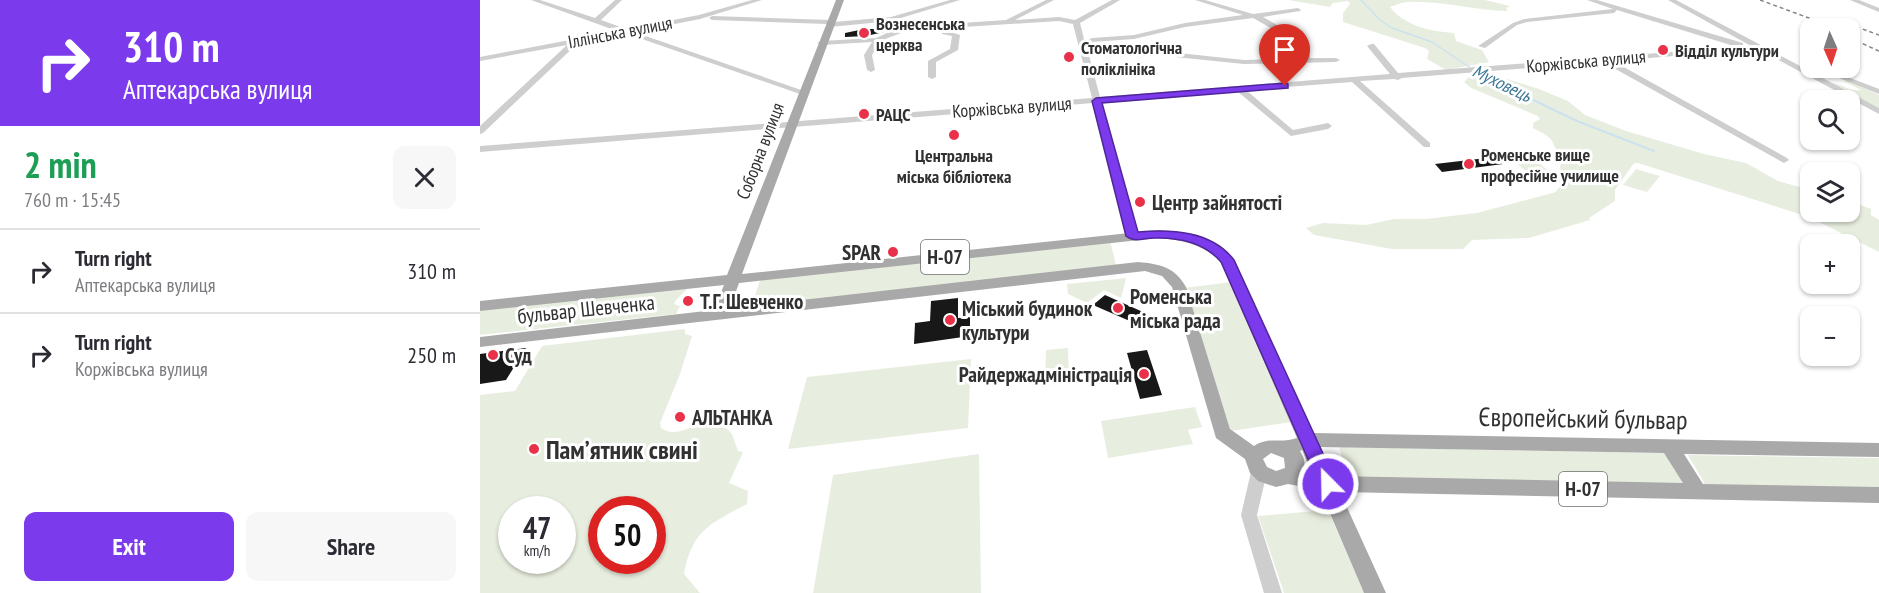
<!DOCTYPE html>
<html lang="en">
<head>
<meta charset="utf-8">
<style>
	:root { --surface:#fff; --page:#f7f7f7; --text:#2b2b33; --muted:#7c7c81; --line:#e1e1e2; --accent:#7c3aed }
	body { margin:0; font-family:"PT Sans Narrow",sans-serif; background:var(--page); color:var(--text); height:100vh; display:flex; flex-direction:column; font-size:22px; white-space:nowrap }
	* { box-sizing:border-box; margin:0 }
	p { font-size:20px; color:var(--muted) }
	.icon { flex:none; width:33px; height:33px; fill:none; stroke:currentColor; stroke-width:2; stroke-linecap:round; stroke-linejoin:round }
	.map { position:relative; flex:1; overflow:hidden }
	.panel { display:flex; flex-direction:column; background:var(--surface); width:480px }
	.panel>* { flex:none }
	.hud { background:#7c3aed; color:#fff; overflow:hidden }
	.needle { width:39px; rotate:177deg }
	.buttons { position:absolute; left:1320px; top:18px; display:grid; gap:12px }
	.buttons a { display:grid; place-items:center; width:60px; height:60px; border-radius:12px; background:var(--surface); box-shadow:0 2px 4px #0004; font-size:30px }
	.speed { position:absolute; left:18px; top:496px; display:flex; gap:12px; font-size:30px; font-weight:700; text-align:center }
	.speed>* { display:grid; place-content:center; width:78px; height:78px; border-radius:50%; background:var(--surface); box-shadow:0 2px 4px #0004; line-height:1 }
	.speed small { font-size:15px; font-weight:400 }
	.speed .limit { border:9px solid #d22; background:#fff; color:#111 }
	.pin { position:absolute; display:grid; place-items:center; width:51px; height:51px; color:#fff; margin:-62px -26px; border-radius:50% 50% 50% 0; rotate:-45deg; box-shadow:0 0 6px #0007 }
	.pin .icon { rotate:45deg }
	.me { position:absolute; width:66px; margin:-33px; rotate:337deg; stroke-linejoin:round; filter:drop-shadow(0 0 4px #0008) }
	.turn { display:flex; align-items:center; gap:21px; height:126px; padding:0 24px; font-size:27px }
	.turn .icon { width:78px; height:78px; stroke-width:2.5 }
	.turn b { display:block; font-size:42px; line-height:51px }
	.round { display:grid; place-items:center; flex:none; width:63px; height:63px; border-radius:12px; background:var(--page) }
	.head { display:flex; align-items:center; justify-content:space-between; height:102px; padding:0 24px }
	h1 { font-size:36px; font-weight:800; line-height:45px; color:#1e9e55 }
	.button { display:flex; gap:12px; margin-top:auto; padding:12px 24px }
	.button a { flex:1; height:69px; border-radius:12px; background:var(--accent); color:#fff; font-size:24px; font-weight:800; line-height:69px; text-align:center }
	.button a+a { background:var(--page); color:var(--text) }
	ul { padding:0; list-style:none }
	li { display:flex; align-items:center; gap:18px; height:84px; padding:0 24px; border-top:2px solid var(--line) }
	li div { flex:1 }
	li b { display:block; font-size:22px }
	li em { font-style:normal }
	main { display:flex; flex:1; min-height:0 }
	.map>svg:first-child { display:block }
</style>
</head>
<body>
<main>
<section class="panel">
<div class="hud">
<div class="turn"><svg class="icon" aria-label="right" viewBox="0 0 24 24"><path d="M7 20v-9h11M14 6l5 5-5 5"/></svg><div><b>310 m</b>Аптекарська вулиця</div></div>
</div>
<div class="head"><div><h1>2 min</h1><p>760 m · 15:45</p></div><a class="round"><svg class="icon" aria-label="close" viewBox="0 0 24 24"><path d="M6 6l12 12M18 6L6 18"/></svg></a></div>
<ul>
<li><svg class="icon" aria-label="right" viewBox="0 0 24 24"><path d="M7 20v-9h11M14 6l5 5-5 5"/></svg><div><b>Turn right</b><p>Аптекарська вулиця</p></div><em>310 m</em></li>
<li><svg class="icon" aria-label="right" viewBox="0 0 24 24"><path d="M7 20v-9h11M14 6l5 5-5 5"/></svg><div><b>Turn right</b><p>Коржівська вулиця</p></div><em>250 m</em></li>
</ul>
<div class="button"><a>Exit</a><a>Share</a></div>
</section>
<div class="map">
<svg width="1399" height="593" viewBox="0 0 1399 593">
	<rect width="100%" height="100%" fill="#fff"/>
	<path fill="#e8eedf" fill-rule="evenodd" d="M808,0H1005L1030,6L1026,8L1028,11C994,11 962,0 928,2C922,2 916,5 910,7C924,25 948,31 974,33L976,41L1002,50L1009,62L966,70L947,59L949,51L945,48L863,22V13L870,4L868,1L853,3L850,7Z
		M1003,76L1024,78L1059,89L1088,101L1105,115L1146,131L1224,154L1266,163L1298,181L1330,190V212H1370V201L1391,209V215L1399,220V252L1329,217L1158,163H1154L1135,190V201L1109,218L1110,220L1049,238L992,240L983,249H912L834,235L826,228L843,223L886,225L914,219H946L997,213L1076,192L1080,185L1077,182L1082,176L1080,167L1082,159C1067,138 1080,142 1053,128V123L1060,119L1058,116L991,88L984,82L989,77Z
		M1363,81H1369L1399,95V108L1349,83C1361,82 1368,92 1381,90Z
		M1050,155L1074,176L1054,179L1030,157Z
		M1156,169L1180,176L1167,192L1143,185Z
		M630,240L636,265L271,308L280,280Z
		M646,278L641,298L624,290L607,303L588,294L587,284Z
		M752,282L811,422L751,431L704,288Z
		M208,287C205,294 198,295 194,304L200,306L196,314L0,335V309Z
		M205,329V334L212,336L200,374L180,423L181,428C200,441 219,417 240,422L252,434L258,451L263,452L249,483L268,491L267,504C230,524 212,530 204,574L220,593H0V395L35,391L62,346ZM32,510H82V561H32ZM122,510H172V561H122Z
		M588,348L589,383L565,385L566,350Z
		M491,359L488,428L308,449L327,377Z
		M715,407L722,427L708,430L713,444L628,458L621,421Z
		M859,447L1187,453L1206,485L869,480Z
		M499,454L501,593H333L353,475Z
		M1208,455L1399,458V489L1226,486Z
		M848,510L884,593H804L778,516Z"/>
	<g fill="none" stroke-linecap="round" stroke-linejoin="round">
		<path stroke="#cbe2ee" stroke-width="1.5" d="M881,0L900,20L912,28L952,42L1004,77L1052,100"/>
		<path stroke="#cbe2ee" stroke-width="2" d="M1049,98L1097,121L1174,151"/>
	</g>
	<path fill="#181818" d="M384,29H403L404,32L386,36L365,37V33Z
		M1015,157L1023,164L962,172L955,164Z
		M625,295L663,312L652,322L613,305Z
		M478,298V318L490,317V336L434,344L435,323L450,321L451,301Z
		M46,348L26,380L0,384V354Z
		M667,350L682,395L660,399L647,353Z"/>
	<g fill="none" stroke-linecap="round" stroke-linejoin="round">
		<path fill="#cecece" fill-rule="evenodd" d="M51,0H60L115,18L135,0H142L121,20L146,29L219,15L272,0H282L220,19L154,32L327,92L320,94L145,33L98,43L3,133L0,134V126L87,45L0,61V57L137,31Z
			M470,0H480L411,21L350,27L347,24L232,20L229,18L232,16L351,20L354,22L411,17Z
			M566,0H574L535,20L579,17L595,20L632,0H640L600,23L605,43L764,60L822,58V46L773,18L705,27L654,39L612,42L608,40L612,38L654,35L705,23L763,15L715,0H725L773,14L818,8L821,10L820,11L783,17L829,43L830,58H856L860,60L856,62L764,64L607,48L620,97L910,74L887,46L891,44H894L918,73L1257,47L1137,10L1134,13L1047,22L1037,25L1005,48L998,46L1033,23L1044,19L1133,9L1107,0H1117L1263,43V46H1271L1188,0H1196L1399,108V114L1278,49L1133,61L1307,158L1309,160L1304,163L1123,62L922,78L918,80L914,79L880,81L950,143V147H944L872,82L766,90L813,130L848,123L852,126L848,129L811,136L757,91L622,102L658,236L653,239L648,236L613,103L0,152V146L612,98L593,24L579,21L467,28L468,31L480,35L478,50L456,62V77L452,79L448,77V61L470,49L472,36L462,34L460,29L421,33L400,41L392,55L395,70L391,72L387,70L384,55L392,42L341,45L337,43L341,41L396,38L416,29L436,26L526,20Z
			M1370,0H1379L1399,8V12Z
			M1334,68H1344L1399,89V94Z
			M779,466L784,468L787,472L777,515L802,593H784L761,515L771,472L774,468Z"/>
		<path fill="#a9a9a9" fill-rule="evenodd" d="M356,0H364L262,274L678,230C706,232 736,236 754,260L833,433L1399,443V457L1204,454L1223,484L1399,487V503L860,492L906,593H884L840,490L808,484L796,487L778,481L770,473L765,459L736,438L692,287L682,276L665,271L0,347V337L234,310L244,285L0,311V301L247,275ZM678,238C702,240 723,244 741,262L817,438C801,444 789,436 774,446L750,429L706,287C695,267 680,264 658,262L250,308L259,283ZM839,447L1184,453L1203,483L853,476ZM822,450L832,474L822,472C826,464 825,459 820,451ZM791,453L804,458L805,468L796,471L787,467L783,459Z"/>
		<path stroke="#868686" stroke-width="1.5" stroke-dasharray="4 3" stroke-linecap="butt" d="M1280,0L1356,28
			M1363,22L1399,35
			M1370,38L1399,51"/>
	</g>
	<path fill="#7c3aed" stroke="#51269a" stroke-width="1.5" d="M805,83L808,84V88L622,103L658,232C692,229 732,231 754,260L857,484L854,489H842L839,484L741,262C725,243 699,237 674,238C665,238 654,243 646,236L612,101L616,98Z"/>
	<g fill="#e93249" stroke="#fff" stroke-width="2">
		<circle cx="384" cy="33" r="6"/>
		<circle cx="1183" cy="50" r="6"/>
		<circle cx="589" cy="57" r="6"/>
		<circle cx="384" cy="114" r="6"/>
		<circle cx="474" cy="135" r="6"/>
		<circle cx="989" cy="164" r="6"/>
		<circle cx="660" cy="202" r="6"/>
		<circle cx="413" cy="252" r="6"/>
		<circle cx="208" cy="301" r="6"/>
		<circle cx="638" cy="308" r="6"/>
		<circle cx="470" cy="320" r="6"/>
		<circle cx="13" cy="355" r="6"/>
		<circle cx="664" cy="374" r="6"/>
		<circle cx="200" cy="417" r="6"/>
		<circle cx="54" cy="449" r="6"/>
	</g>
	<g text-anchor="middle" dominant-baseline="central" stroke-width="6" stroke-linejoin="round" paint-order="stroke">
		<g font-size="18" font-weight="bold" fill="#313131" stroke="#fff" text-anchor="start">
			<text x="396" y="23">Вознесенська<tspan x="396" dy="21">церква</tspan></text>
			<text x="601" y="47">Стоматологічна<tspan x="601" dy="21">поліклініка</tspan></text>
			<text x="1195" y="50">Відділ культури</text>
			<text x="396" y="114">РАЦС</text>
			<text x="1001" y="154">Роменське вище<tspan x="1001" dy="21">професійне училище</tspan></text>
			<text x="474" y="155" text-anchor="middle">Центральна<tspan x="474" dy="21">міська бібліотека</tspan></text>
		</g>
		<g font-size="18" fill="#313131" stroke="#fff">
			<text transform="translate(140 32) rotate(-11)">Іллінська вулиця</text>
			<text transform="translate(1106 61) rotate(-5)">Коржівська вулиця</text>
			<text transform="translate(532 107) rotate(-4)">Коржівська вулиця</text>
			<text transform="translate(280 151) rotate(-69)">Соборна вулиця</text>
		</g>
		<g font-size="18" font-style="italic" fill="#3c7896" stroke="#fff">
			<text transform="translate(1022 83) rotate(26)">Муховець</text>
		</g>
		<g fill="#fff" stroke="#6f6f6f" stroke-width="1.5">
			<rect x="441" y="240" width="48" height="34" rx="4.5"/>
			<rect x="1079" y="472" width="48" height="34" rx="4.5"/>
		</g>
		<g font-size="20" font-weight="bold" fill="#313131">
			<text x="465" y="257">Н-07</text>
			<text x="1103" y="489">Н-07</text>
		</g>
		<g font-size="21" font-weight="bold" fill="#313131" stroke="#fff" text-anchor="start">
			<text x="672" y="202">Центр зайнятості</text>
			<text x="401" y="252" text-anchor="end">SPAR</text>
			<text x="650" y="296">Роменська<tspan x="650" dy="24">міська рада</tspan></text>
			<text x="220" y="301">Т.Г. Шевченко</text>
			<text x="482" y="308">Міський будинок<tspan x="482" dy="24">культури</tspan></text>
			<text x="25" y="355">Суд</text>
			<text x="652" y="374" text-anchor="end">Райдержадміністрація</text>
			<text x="212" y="417">АЛЬТАНКА</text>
		</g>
		<g font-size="21" fill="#313131" stroke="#fff">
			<text transform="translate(106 309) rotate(-6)">бульвар Шевченка</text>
		</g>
		<g font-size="26" fill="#313131" stroke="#fff">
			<text transform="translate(1103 418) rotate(1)">Європейський бульвар</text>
		</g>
		<g font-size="26" font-weight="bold" fill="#313131" stroke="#fff" text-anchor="start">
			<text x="66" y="449">Памʼятник свині</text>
		</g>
	</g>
</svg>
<div class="buttons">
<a><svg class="needle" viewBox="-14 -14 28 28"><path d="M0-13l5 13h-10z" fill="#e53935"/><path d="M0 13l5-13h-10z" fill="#7c7c81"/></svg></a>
<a><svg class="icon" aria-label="search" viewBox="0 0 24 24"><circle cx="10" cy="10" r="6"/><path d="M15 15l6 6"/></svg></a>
<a><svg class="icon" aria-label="layers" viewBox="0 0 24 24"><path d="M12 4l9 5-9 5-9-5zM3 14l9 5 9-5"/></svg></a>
<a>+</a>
<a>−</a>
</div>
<div class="speed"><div>47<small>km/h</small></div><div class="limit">50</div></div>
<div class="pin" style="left:805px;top:86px;background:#d93025"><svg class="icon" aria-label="arrive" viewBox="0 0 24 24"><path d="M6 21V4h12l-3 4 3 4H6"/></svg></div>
<svg class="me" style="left:848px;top:484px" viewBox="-20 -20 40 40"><circle r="17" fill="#7c3aed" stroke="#fff" stroke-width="3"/><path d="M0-11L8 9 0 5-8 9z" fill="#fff"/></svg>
</div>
</main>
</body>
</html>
